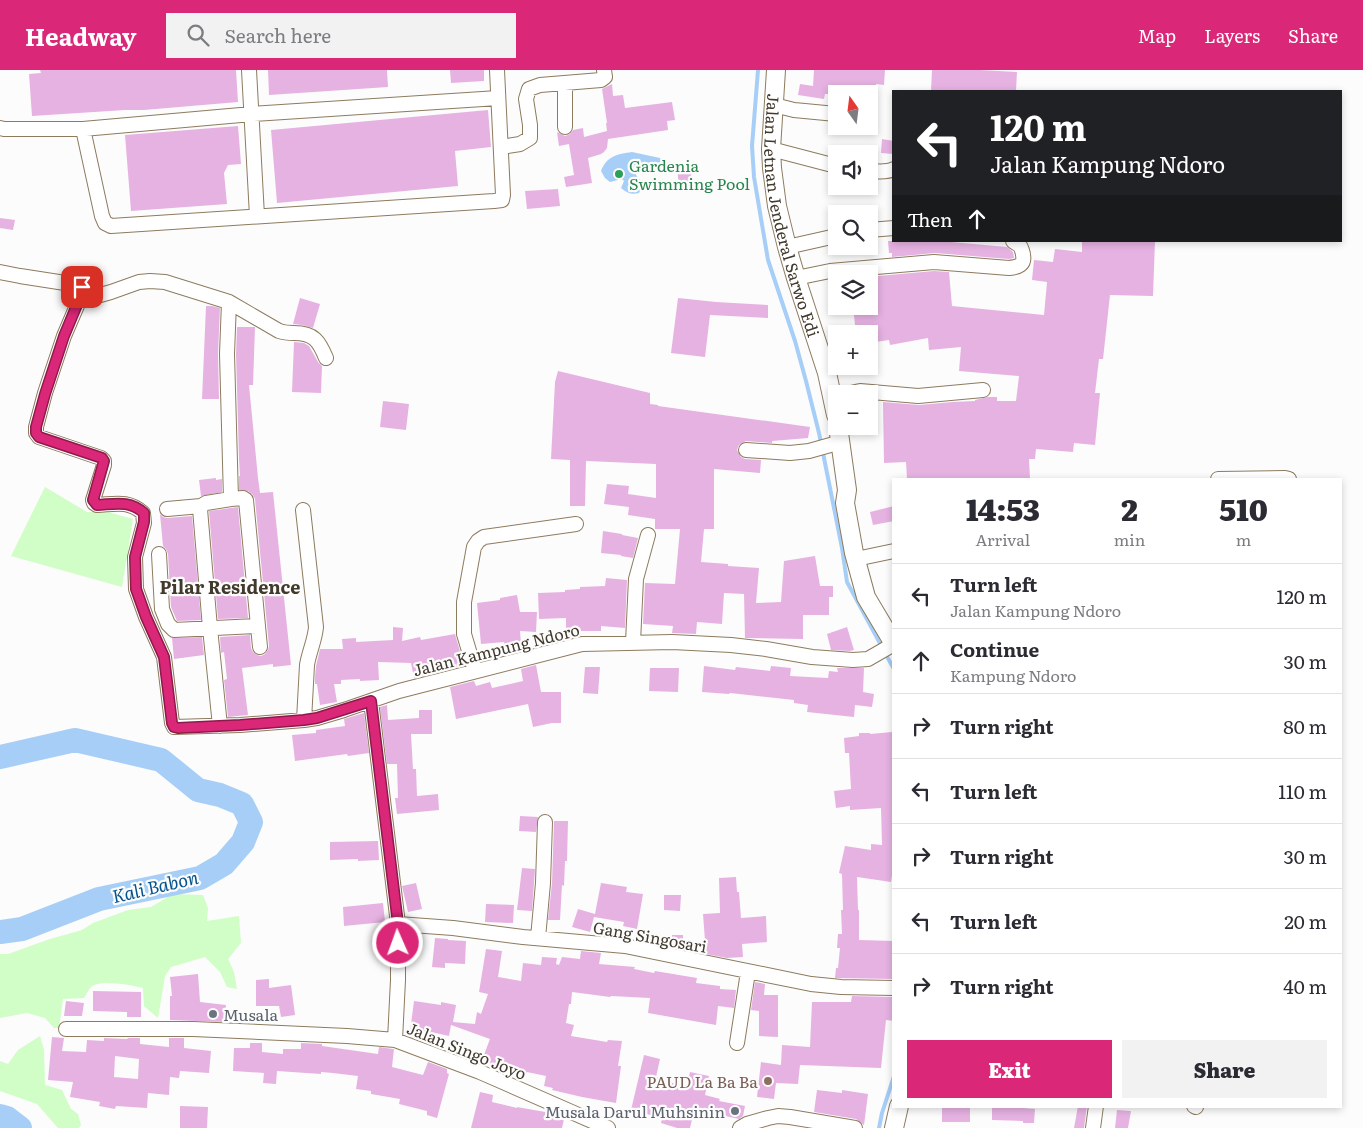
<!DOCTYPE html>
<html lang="en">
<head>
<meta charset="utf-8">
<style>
	:root { --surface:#fff; --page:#f2f2f3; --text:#2b2b33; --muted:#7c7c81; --line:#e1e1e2; --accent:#db2777 }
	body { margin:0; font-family:Literata,serif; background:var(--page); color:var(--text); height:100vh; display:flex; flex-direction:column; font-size:19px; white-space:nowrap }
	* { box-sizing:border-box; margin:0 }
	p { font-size:16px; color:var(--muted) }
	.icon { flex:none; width:28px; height:28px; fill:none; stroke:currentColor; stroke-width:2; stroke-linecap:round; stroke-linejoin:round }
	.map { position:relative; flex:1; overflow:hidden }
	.panel { position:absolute; left:892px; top:408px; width:450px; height:630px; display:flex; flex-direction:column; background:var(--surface); border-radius:0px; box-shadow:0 2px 8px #0003 }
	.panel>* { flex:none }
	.hud { position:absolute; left:892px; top:20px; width:450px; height:152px; border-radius:0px; box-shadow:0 2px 8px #0003; background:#202124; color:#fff; overflow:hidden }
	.needle { width:32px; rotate:346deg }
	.fabs { position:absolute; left:828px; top:15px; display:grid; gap:10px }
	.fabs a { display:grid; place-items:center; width:50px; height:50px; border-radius:0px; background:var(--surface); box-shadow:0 2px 8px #0003; font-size:25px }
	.pin { position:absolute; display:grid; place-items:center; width:42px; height:42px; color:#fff; margin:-21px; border-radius:10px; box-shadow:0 2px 8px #0006 }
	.me { position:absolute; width:55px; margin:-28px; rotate:358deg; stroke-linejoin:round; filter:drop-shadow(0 0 4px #0008) }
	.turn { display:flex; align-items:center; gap:18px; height:105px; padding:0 15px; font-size:22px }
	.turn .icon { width:65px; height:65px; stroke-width:2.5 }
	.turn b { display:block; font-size:35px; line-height:42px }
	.then { display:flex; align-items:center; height:48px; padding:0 15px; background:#0003; gap:10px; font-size:19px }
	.eta { display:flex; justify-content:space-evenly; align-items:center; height:85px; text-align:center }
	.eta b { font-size:30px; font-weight:800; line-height:35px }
	.action { display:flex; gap:10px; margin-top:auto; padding:10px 15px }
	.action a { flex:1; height:58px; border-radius:0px; background:var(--accent); color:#fff; font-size:20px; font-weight:800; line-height:58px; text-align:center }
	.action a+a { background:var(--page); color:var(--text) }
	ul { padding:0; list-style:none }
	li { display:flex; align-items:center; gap:15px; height:65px; padding:0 15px; border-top:1px solid var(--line) }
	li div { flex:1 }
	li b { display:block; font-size:19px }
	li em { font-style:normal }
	header { display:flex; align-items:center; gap:30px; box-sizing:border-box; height:70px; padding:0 25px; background:var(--accent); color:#fff }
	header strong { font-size:24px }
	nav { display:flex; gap:28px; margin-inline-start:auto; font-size:18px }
	.search { width:350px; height:45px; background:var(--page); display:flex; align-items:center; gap:12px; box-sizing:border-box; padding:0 18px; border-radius:0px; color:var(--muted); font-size:19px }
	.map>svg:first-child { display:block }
</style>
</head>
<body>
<header>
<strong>Headway</strong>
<div class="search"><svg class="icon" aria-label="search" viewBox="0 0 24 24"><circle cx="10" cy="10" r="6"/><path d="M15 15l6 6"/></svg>Search here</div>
<nav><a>Map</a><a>Layers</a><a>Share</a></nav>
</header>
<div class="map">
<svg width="1363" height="1058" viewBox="0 0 1363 1058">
	<rect width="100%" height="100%" fill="#fcfcfc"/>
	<path fill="#d1fdc7" d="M45,417L87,442H108L133,449L122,517L11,486Z
		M173,824L203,825L208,838L207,851L239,846L241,873L228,889L234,902L237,919L227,917L220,902L205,887L171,897L165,906L158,948L144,936L143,918C131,915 100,909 91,917C88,920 86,925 84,928L63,929L59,958H54L45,948L27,943L0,948V884H8L50,869L82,860L93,853L128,840L151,837Z
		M40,966L44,980L45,1015L62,1020L71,1039L78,1044L81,1055L79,1058H58L37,1034L0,1021V991L8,994L18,980Z"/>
	<path fill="#a7cef6" d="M632,82L660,88C663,91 664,94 664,98C654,104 656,99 647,97C641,97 636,99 636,105C643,113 644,113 639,123C631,125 627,123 621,118L624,111L622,109L610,112L605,108L601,101C607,86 617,84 632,82Z"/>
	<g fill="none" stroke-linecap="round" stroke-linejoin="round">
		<path stroke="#a7cef6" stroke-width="4" d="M758,0L752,76L754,107L768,190L795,271L806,311L819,363L842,478L847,512L882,577
			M885,583L894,599
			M879,1058L882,1043L894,1006"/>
		<path stroke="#a7cef6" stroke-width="24" d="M0,687L75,670L161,690L198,720L220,725L242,734L251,752L243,772L224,794L200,808L99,829L22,859L0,862
			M0,1046L7,1048L20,1058"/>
	</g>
	<path fill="#e6b2e2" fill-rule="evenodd" d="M40,0H236L238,32L144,40H125L32,46L29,4L41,3Z
		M268,0H387L388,17L269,25Z
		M450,0H484V11L451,13Z
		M814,0H885L884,15L876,14L875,24H825L824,29L798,25L800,14L813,16Z
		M932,0H980L1017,2L1016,21H931Z
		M612,14L613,26L623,25L625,38L672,32L675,50L667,51L668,60L608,69L607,78L604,82L601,84L588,88L592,113L566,117L564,107L574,105L569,74L559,76L557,62L565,66L570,64L573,60L583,58L584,67L607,61L606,53H607L602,19Z
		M488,40L491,77L455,81L458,116L277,133L271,60Z
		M238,56L241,94L228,95L224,103L227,134L131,141L125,65Z
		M882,69L894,71L893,84L881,83Z
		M690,94L692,115L679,117L677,96Z
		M558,119L560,136L527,139L525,121Z
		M0,148L15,150L13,160L0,158Z
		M888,171H940L1007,177L1013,182L1014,188L1009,189L935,183L892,187V183H889Z
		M1082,171H1155L1153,226L1110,225L1103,289H1099L1095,323H1100L1095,375L1074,373L1073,382L1036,379L1035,389H1029L1030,409H907L906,392L884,393L883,332L919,335L953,332L975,331V330L988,327H997V331H1016L1019,306L959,301L961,277L929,280L928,268L890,275L889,270L869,273V264H856L853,236H869V210L878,209V206L934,201L949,202L952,236L1044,245L1047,212L1032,210L1034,190L1053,192L1055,179L1082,182Z
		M300,228L320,234L313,258L302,255L293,254Z
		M678,228L716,232L768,235V248L710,245L705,287L671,283Z
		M206,236H212L220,238L218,284L219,329H202Z
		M237,257H255L253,315H249L258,408L260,423L273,422L291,595L273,597V594L242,598L248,645L228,647L224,610L227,609L224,582L221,583L220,567L250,565L251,578L253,582L257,585L261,586L265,584L268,580L269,576L255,429L253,425L248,421L239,420V406H240L239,389L236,284Z
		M294,272L304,273L309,276L318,292L322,296L321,323L292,322Z
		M558,301L650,323V334L658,335V336L810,357L808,368L772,371V373L746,371L739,375L737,380L741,387L745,389L761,390L760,403L714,399V459H704L701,492L728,494V496L759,498L756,533L781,532L784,491L815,486L820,516H833V527H829V545H803V569L745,568L744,524L724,523L722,554L697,552L696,564L672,563L673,556L643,554L645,513L675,514L680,459H655V449L628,445L629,437L604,434L607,414L629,416L628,424L656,428V394L586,391L585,436H570V390L551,389L555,312Z
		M383,331L409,334L406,360L380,357Z
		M216,408V410L222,409V422L201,426L199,410Z
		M894,436V451L873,455L870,442Z
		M238,437L248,548L218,549L209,441Z
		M160,444L163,447L167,448L192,446L201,550L177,551L171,537L168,484L166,479L163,476Z
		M603,461L622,464V465L638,468L633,488L621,486V485L601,483Z
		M606,508L627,510L625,558L601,556V561H579V566L566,567V548L539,549L538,523L565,522V520L580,519V517L605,516Z
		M517,525L520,542H537L536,562L520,561L521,574L505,575L504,572L481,574L477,533L500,530V528Z
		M393,557L403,558L402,571L420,567L421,570L455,564L464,595L414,608L411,593L378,592L379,610L360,611V609L341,610V614H334L337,632L320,635L317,614H315V607L316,596L320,579H343L342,569L356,568V572L393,570Z
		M847,557L854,580L850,581L831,580L827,564Z
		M202,567L204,585L174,589L172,568Z
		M536,595L541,622H561V653H552L533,657L528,634L456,649L450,617L474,611L476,616L490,612L492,618L523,611L521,599Z
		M704,596L735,600L736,597L770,601L771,596L791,598L790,606L828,608L829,601L838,602L837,598H864L863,622L874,624L872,637L855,635L854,647L807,642L808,635L794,633V630L730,623L729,624L702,622Z
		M585,597H600L598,624L583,623Z
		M650,598H679L678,622L649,621Z
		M387,635L388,650L419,648V640H432V664H411L413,699H416L417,726L438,724L439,740L397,744L395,728H398L397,694H387L380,637Z
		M364,643L369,683L348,686L347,684L295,691L292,665L316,663V660L345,656L344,649Z
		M892,662L894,686V793L891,812L857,807L858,840H859V870L894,871V909L835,908L836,898H838L840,878H837L838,864H842L841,840H843L842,804L839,803L845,776L871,780V774L882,775L881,738L850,740V736L836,738L834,721L851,719L849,683H845L844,668L859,666V663H870V664Z
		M520,746L538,747L536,762L519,761Z
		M554,751H568L567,791H565L564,816L562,815L560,850H548L552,813Z
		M378,771L379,790L358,791V789L330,790V772Z
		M522,798L535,799L532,841L517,840Z
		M736,807L737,822H739L741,848L766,846L767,872L742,874L743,887L727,888L706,884L703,844L720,843L719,808Z
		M416,813L422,839L408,842L402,816Z
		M601,813L627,817L626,822L643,824L637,859L623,856L624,852L594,847L590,862L572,857L578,839L595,844Z
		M664,825H681L680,841L664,840Z
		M383,833L385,852L344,856L343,837Z
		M486,834L514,835L513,853L485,852Z
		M672,865H683V879L672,877Z
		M435,868L448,869V870L466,871L465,894L445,893V898L432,897Z
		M486,879L502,881L498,907L521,911L523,893L541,895L542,887L557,888L556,894L559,895L562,887L580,889L581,881L601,883L599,894L635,897L634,899L654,903L655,901L697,908L696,913L720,916V919L736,920L734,938L718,936L716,955L648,943L650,928L611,926L610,927L572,922L571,934H569L566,953L574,955L571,966L607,972L608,970L622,971L618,996H621L616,1033L582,1027L552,1020L553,1018L544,1016L546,1006L527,1002L526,1006L494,995L482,990L490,969L451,955L449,966L431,962V965L410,962L414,931L441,935V932L456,935L453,952L475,954L477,942L481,944L488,924L479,922Z
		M198,904L200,932L226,935L224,952L170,950V926H172L170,907Z
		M269,909V918L291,915L295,945L281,947L279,936H256V910Z
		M755,912L765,914L764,925H778V967L759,966V941L751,940Z
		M93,921L141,922V947H127V942L93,941Z
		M852,926L894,927V951L886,950L881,998L800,995L798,1014L776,1013L774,1029L757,1027L761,992L781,995L782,975L810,977L812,932H851Z
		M66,931L84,933L82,946H64Z
		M52,967L64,968L62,981L86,982L87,970L104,971V968L127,969L128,968H140V974L169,977V968H184V978L211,981L209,1003L180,1001L179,1008L170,1007L169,1025L148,1023L147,1038L116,1036L115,1039L99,1036L100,1032L70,1027L73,1012L48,1010ZM115,986L139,989L138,1009L114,1007Z
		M250,973H262V982L283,984V979H301V973L322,974V976L378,984L379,977L393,979H394L392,997L423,1005L428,992L447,999V1003L449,1004L437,1048L427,1045V1041L399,1034L400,1029L371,1024V1021L356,1019L358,1006L333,1003L321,1002V1004L277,1001L276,1014L263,1013L264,1003L233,1001L234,978H250Z
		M644,985L660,989L656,1007H659V1010L687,1016L690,1002L709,1006L705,1025L720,1029L719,1031L745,1036L743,1046L739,1049L716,1044L714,1050L693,1045L690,1058H677L661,1053L662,1048L631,1040Z
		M817,1020L842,1023V1020L868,1024L864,1055L856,1049L814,1042Z
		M480,1022L493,1025L492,1032L517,1038V1037L551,1043L564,1049L562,1058H471Z
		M180,1036L208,1037L207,1058H180Z
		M992,1036H1023V1038L1035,1039L1034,1053H1023V1051L992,1050Z
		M1078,1036H1087L1084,1058H1074Z
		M942,1038H970V1052H942Z
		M1117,1040L1131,1041L1128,1058H1115Z"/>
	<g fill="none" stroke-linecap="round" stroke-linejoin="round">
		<g stroke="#8d7b5e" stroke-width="16">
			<path id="minor" d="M249,0L257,146
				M565,13V57
				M774,35L794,40L836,44
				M0,58L4,59H83L252,44L498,28
				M83,59L102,146L105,153L111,156L494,131L502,130L503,125L497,0
				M501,77L520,74L530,68V55L526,29L529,19L540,15L601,10L605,7L604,0
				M771,79L836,96
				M869,101C877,101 886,103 894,99
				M869,160L894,158
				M787,177L836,166
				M0,202L20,206L78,215L82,217V220L79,231L64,266L45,323L36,357V363L39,367L101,388L104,391V395L93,430L94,433L97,435C116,434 128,430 143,443L144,453L135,487L136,519L146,547L164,587L172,653L174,657L240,655L304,650L317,648L344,640L399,621L582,574L672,572L731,575L766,579L812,587L853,590L868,589L894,574
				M796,208L830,201L934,192L1009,198C1018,197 1025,195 1023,185C1023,183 1021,177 1020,176C1018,174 1015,173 1013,171
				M79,231L111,222L139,212L150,211L165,212L229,232L279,261C285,263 288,263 294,263C314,263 319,271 326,288
				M229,232L227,284L231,429L243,428L246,430L260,577
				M846,324L860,321L918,326L983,320
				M746,380L790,383L809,381L841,372
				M1218,409L1285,408L1289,409
				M167,439L201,436
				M303,440L316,557C315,570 309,582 307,595L304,650
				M159,484L162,539L168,554L174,560L258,556
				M856,489L894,481
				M633,572L636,509L648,465
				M475,601L464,564V532L474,477L478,471L484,467L576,454
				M371,631L398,854V910L395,970
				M220,656L210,558L200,439L201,436L206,433L231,429
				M398,854L453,858L523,867L625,876L811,914L841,917L894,918
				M538,868L543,813L545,752
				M66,959H193L347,966L395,970L480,1002L608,1058
				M737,973L748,902
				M1194,1036L1196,1037
				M740,1058L747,1054L768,1048L778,1046L790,1047L855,1058
				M1093,1058L1096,1036"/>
		</g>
		<g stroke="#8d7b5e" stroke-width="20">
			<g id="major">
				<path id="s1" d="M776,0L771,79L772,98L777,136L787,177L796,208L827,303L836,345"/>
				<path d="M838,356L847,420L845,433L854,483L866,527L894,574"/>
				<path d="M894,1058L899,1036"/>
			</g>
		</g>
		<use href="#minor" stroke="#fff" stroke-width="14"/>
		<use href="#major" stroke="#fff" stroke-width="18"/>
	</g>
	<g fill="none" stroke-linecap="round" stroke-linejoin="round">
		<g stroke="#8e194d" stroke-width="12">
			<path id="route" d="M82,217V220L79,230L64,266L45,324L36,357V363L39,367L102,388L104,391L93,430L97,435C116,434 129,430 144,443V452L135,487L136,519L146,547L164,587L172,653L174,657L178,658L240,655L304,650L317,648L371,631L398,854V873"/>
		</g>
		<use href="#route" stroke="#db2777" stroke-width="9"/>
	</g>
	<circle fill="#2e9e5b" stroke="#fcfcfc" stroke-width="2" cx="619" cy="104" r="5"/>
	<g fill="#6b7280" stroke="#fcfcfc" stroke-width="2">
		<circle cx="213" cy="944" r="5"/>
		<circle cx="735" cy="1041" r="5"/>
	</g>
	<circle fill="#8d6e63" stroke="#fcfcfc" stroke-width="2" cx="768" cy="1011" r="5"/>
	<g text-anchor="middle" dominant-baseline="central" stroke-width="4.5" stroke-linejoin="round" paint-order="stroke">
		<g font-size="16" fill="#27864d" stroke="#fcfcfc" text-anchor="start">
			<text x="629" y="95">Gardenia<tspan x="629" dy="18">Swimming Pool</tspan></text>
		</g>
		<g font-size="16" fill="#40392c" stroke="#fcfcfc">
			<text stroke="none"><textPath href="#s1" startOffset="148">Jalan Letnan Jenderal Sarwo Edi</textPath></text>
			<text transform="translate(496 579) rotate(-14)">Jalan Kampung Ndoro</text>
			<text transform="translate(650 866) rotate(10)">Gang Singosari</text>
			<text transform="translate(467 980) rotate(22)">Jalan Singo Joyo</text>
		</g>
		<g font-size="16" fill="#5b616d" stroke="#fcfcfc" text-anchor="start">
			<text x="223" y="944">Musala</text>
			<text x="725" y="1041" text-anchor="end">Musala Darul Muhsinin</text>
		</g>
		<g font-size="16" fill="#785e54" stroke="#fcfcfc" text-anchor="end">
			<text x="758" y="1011">PAUD La Ba Ba</text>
		</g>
		<g font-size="18" font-weight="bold" fill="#40392c" stroke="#fcfcfc">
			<text x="230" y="516">Pilar Residence</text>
		</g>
		<g font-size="18" font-style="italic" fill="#05538d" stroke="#fcfcfc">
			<text transform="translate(155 816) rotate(-13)">Kali Babon</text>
		</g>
	</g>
</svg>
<div class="fabs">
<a><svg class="needle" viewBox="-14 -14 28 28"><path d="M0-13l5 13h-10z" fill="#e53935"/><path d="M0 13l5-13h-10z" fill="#7c7c81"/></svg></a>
<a><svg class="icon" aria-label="sound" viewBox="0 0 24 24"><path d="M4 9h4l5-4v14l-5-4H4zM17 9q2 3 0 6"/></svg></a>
<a><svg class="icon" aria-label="search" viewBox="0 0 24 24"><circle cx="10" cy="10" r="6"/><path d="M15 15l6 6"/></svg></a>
<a><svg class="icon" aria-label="layers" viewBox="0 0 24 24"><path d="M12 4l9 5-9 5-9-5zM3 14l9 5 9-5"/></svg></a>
<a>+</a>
<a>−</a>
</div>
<div class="pin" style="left:82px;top:217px;background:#d93025"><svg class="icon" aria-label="arrive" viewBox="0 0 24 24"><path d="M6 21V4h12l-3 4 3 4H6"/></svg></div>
<svg class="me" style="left:398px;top:873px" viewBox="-20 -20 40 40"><circle r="17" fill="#db2777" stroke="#fff" stroke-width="3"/><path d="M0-11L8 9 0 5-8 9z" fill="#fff"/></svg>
<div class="hud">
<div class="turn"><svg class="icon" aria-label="left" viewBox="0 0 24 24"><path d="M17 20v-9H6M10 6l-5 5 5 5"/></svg><div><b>120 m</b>Jalan Kampung Ndoro</div></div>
<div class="then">Then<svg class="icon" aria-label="ahead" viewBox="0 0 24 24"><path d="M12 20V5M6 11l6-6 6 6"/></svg></div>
</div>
<section class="panel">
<div class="eta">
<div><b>14:53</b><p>Arrival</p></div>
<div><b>2</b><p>min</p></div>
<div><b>510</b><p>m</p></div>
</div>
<ul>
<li><svg class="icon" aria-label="left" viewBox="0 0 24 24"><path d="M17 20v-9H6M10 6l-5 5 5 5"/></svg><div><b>Turn left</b><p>Jalan Kampung Ndoro</p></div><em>120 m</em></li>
<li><svg class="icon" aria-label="ahead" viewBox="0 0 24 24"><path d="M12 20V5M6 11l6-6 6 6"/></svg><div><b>Continue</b><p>Kampung Ndoro</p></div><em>30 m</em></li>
<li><svg class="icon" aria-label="right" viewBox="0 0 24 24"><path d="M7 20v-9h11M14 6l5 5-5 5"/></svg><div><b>Turn right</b></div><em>80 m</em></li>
<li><svg class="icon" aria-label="left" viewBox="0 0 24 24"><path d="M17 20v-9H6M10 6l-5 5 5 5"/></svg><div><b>Turn left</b></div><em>110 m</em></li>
<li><svg class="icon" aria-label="right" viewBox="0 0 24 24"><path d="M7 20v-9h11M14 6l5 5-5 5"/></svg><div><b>Turn right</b></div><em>30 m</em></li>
<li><svg class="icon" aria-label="left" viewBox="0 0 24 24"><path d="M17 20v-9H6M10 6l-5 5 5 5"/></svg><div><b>Turn left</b></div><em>20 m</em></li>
<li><svg class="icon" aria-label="right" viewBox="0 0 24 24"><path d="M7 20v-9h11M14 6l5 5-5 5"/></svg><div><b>Turn right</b></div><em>40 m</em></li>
</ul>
<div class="action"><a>Exit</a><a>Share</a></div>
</section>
</div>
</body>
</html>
